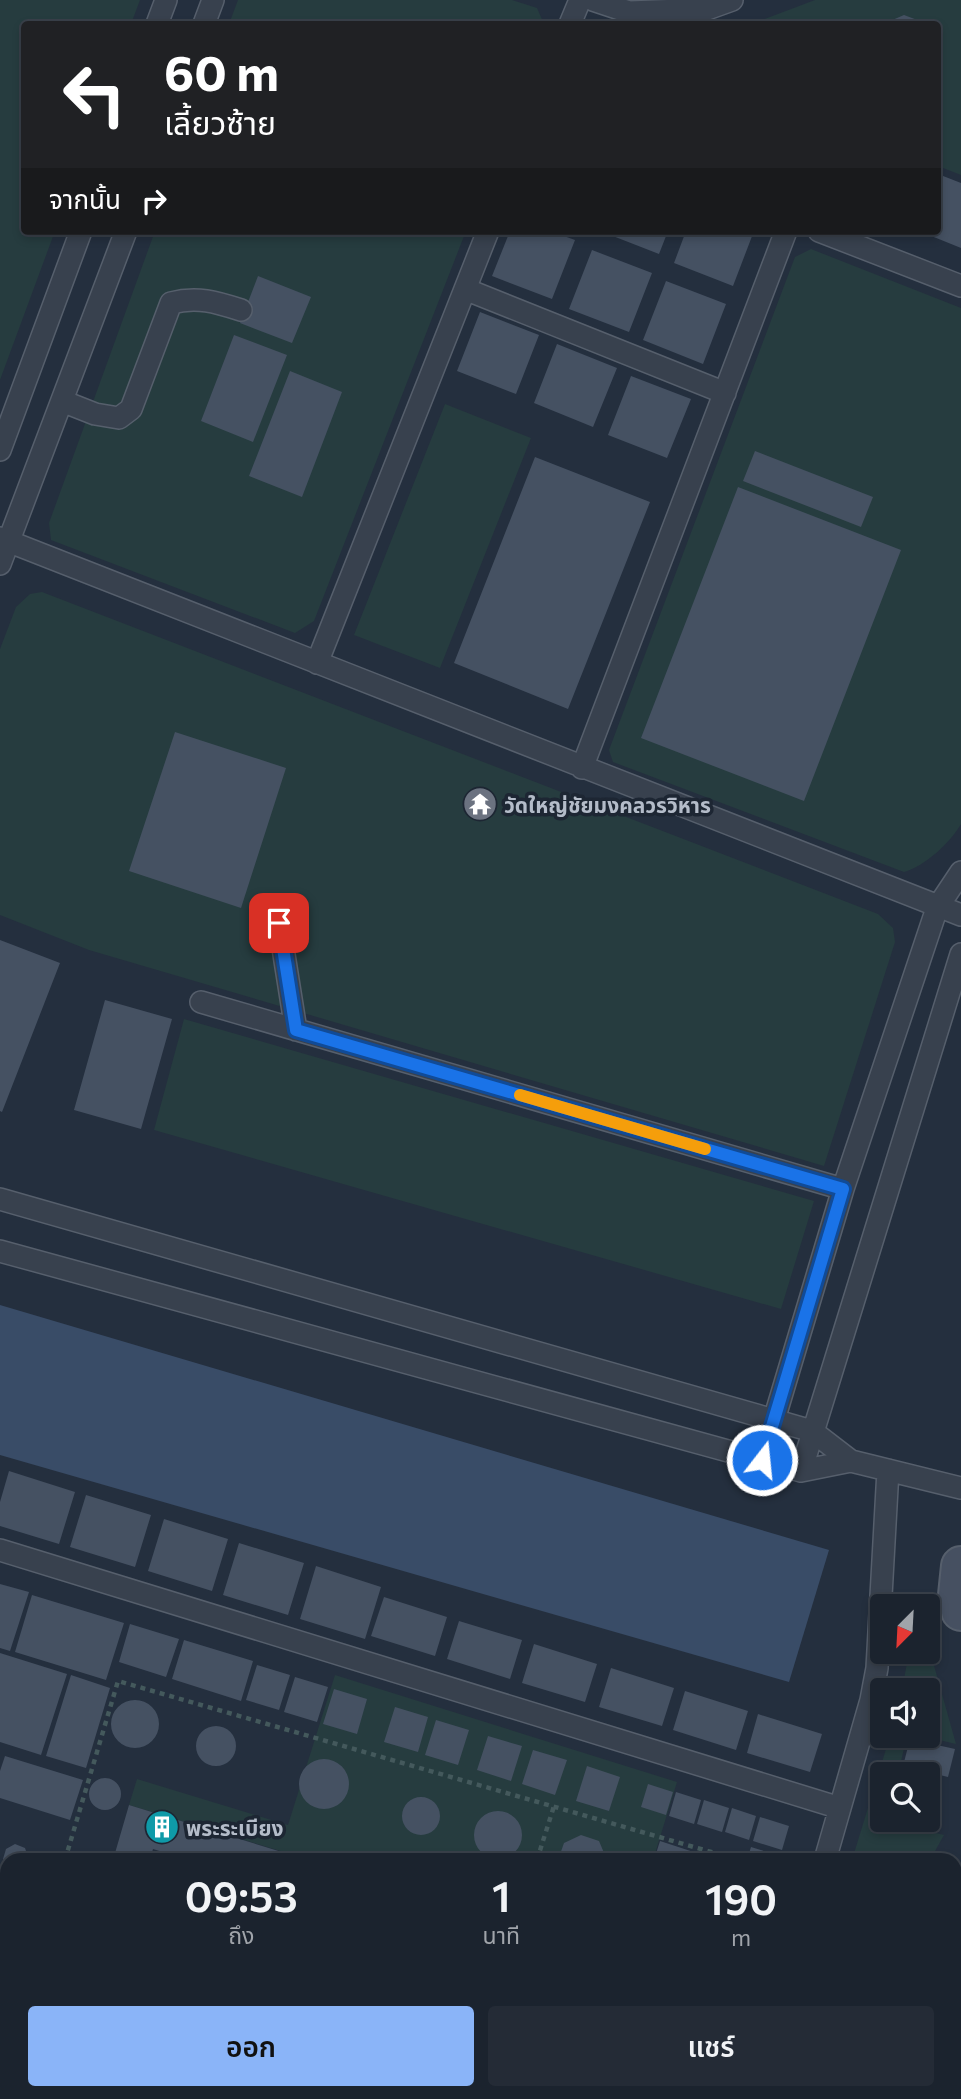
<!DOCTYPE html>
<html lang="th">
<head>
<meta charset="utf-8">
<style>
	:root { --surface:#1b232e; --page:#242b36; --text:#f1f3f6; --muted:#a0a4aa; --line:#39404a; --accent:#8ab4f8 }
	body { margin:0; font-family:Commissioner,"Noto Sans Thai",sans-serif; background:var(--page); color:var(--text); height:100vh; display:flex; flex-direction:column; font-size:26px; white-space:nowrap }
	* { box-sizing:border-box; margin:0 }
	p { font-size:23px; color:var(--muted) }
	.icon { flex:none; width:38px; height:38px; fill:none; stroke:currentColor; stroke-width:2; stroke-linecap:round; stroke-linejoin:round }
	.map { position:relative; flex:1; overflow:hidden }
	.drawer { position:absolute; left:0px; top:1853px; width:962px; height:247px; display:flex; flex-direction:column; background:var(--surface); border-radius:21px 21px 0 0; box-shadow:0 4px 10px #0003,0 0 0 2px var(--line) }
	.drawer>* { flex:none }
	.hud { position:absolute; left:21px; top:21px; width:920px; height:214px; border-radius:7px; box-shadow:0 4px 10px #0003,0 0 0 2px var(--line); background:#202124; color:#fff; overflow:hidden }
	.needle { width:46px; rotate:204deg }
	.buttons { position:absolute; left:870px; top:1594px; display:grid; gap:14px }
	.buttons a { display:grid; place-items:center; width:70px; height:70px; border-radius:7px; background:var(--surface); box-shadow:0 4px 10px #0003,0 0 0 2px var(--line); font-size:35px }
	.pin { position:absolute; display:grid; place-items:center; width:60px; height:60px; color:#fff; margin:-30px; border-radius:14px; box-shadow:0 4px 10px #0006 }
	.me { position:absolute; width:77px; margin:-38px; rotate:16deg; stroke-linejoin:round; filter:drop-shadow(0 0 5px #0008) }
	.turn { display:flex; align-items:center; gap:24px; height:147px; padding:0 28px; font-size:32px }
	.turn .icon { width:91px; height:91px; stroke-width:2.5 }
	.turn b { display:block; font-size:49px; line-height:60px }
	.then { display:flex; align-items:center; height:66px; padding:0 28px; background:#0003; gap:14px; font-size:26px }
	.eta { display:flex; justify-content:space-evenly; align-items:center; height:119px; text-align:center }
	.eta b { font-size:42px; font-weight:600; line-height:49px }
	.primary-button { display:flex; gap:14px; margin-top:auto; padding:14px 28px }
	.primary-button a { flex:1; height:80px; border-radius:7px; background:var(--accent); color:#111; font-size:28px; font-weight:600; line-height:80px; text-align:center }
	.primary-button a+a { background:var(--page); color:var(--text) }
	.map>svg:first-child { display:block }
</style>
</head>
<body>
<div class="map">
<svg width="961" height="2099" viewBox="0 0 961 2099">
	<rect width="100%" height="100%" fill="#242f3e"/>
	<path fill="#263c3f" d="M0,0H140L131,24H24V231H55L0,380Z
		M238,0H512L537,8L544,24H229Z
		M815,0H961V175L938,166V24H751Z
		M155,231H466L314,621L295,633L51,540L49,523Z
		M811,249L961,308V824C950,843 925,866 904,872L613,762L609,750L795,257Z
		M445,404L531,438L440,668L354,635Z
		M42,592L878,914L893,928L895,942L824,1166L89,950L0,915V649L16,607L30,594Z
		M184,1019L814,1201L781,1309L154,1130Z
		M928,1610L933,1662L956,1744L922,1736H928V1690H902L909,1652H928Z
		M335,1675L677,1782L653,1860H310L129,1805L137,1779L288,1825Z
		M890,1736H907L898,1774H882V1820L944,1835L930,1860H852Z"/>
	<path fill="#394c67" d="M0,1305L829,1550L789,1682L0,1455Z"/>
	<path fill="#455162" d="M904,15L928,24H883Z
		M938,174L961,183V248L919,231H938Z
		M510,231H550L575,240L552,299L492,276Z
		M600,231H668L659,254Z
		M686,231H754L733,286L674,263Z
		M592,250L652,273L629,332L569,309Z
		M258,276L311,297L292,343L240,323Z
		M666,281L726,304L703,364L643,340Z
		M480,312L539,335L516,394L457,371Z
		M234,335L287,355L253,442L201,421Z
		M557,344L617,368L593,427L534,403Z
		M290,371L342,392L302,497L249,476Z
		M631,376L691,399L667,458L608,435Z
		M755,451L873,497L861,527L743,481Z
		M535,457L650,502L568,709L454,663Z
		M738,487L901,550L804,801L641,738Z
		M175,732L286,768L241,908L129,871Z
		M0,940L60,963L2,1112L0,1111Z
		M105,1000L172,1019L141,1129L74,1110Z
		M9,1471L75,1492L59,1544L0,1526V1502Z
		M86,1495L151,1515L135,1567L70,1547Z
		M164,1519L228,1539L212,1591L148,1571Z
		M239,1543L304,1563L288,1615L223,1595Z
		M316,1566L381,1587L365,1639L300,1619Z
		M0,1584L29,1592L10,1651L0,1648Z
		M32,1595L124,1623L106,1680L15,1652Z
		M384,1597L447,1617L435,1656L371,1636Z
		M459,1621L522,1640L510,1679L447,1659Z
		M130,1624L179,1639L166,1677L119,1662Z
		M184,1640L253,1661L241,1701L172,1679Z
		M534,1644L597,1664L585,1702L522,1683Z
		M0,1653L67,1674L41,1755L0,1742Z
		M257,1665L290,1675L279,1710L246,1700Z
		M611,1668L674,1688L662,1726L599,1707Z
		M71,1675L110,1688L86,1768L46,1756Z
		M295,1677L328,1687L317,1722L284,1712Z
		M334,1689L367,1699L357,1734L323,1724Z
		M685,1691L748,1711L736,1750L673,1730Z
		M111 1724a24 24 0 1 1 48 0a24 24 0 1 1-48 0Z
		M395,1707L428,1717L418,1752L384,1742Z
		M758,1714L822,1734L810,1772L747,1753Z
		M436,1720L469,1730L458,1765L425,1755Z
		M196 1746a20 20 0 1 1 40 0a20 20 0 1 1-40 0Z
		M488,1736L522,1746L511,1781L477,1770Z
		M910,1739L955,1749L948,1777L903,1766Z
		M533,1750L567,1760L555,1795L522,1784Z
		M5,1756L83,1780L70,1820L0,1798V1771Z
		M299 1784a25 25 0 1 1 50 0a25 25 0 1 1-50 0Z
		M587,1766L620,1777L609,1811L576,1801Z
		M89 1794a16 16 0 1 1 32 0a16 16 0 1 1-32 0Z
		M648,1784L673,1792L666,1815L641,1807Z
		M676,1792L701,1800L694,1824L669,1816Z
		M402 1816a19 19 0 1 1 38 0a19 19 0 1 1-38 0Z
		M704,1800L729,1808L722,1832L697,1824Z
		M129,1805L308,1860H188L153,1849L150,1860H113Z
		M732,1808L756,1816L749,1840L725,1832Z
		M474 1835a24 24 0 1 1 48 0a24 24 0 1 1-48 0Z
		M760,1817L789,1826L782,1850L753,1841Z
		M581,1835L599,1841L607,1860H558L564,1843Z
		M660,1841L718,1860H654Z
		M15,1844L25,1848L29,1860H7V1866L3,1859L6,1849Z
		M751,1847L780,1856L779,1860H747Z
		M0,1881L7,1883V1968L0,1966Z
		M7,2033V2071L0,2068V2036Z
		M961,2058V2088L956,2083V2065Z
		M0,2074L7,2076V2093H18L16,2099H0Z
		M170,2093L187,2099H63L46,2094Z
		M265,2093H361L359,2099H282Z
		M391,2093H639L637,2099H389Z
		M901,2093H922L930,2099H896Z"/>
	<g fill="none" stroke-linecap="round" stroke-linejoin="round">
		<g stroke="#565f6c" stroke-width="24">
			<path id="lane" d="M593,0L629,12L707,9L732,0
				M157,24L166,0
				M204,24L213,0
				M570,24L580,0
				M819,231L961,286
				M465,289L725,393
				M62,401L95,414L119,418L131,409L171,303C197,296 216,302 241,310
				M0,450L81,231
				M0,538L961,915
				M0,564L126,231
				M317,663L488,231
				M582,768L786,231
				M279,923L296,1030
				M201,1002L843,1189
				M0,1199L812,1431L851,1461L961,1488
				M0,1251L801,1471L851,1461
				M762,1460L843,1189L937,908L961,872
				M801,1471L961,954
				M0,1550L840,1808
				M825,1860L871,1700L877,1668L888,1470"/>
		</g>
		<g stroke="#565f6c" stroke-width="42">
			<path id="secondary" d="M961,1566L958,1595L961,1611
				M957,1927L961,1915
				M815,2099L819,2093"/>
		</g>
		<path stroke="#44595c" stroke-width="4.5" stroke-dasharray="5 5" stroke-linecap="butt" d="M65,1860L118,1681L732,1858L731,1860
			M537,1860L554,1806
			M0,1873L7,1875
			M0,1992L7,1994
			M654,2099L656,2093"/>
		<use href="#lane" stroke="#38414e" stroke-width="21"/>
		<use href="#secondary" stroke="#465061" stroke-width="38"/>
	</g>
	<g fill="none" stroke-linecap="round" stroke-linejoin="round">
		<g stroke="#114b97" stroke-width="18">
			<path id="route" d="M279,923L296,1030L843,1189L762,1460"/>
		</g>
		<use href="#route" stroke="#1a73e8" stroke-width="12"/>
		<path stroke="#f59e0b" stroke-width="12" d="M520,1095L705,1149"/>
	</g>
	<defs>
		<g id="temple-disc" transform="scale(1.75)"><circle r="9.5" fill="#6b7280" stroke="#1d2633"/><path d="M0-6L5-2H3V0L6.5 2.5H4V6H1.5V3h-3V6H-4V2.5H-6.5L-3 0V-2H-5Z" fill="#fff"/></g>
		<g id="building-disc" transform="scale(1.75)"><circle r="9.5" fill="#0f9aa8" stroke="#1d2633"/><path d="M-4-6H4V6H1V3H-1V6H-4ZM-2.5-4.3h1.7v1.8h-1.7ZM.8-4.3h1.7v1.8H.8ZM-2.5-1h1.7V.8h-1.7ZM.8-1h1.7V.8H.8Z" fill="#fff"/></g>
	</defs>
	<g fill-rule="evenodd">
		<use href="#temple-disc" x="480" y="804"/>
		<use href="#building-disc" x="162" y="1827"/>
	</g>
	<g text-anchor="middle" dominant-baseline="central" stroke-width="7" stroke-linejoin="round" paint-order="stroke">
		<g font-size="21" font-weight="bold" fill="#b4bcc9" stroke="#1d2633" text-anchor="start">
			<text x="504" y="804">วัดใหญ่ชัยมงคลวรวิหาร</text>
			<text x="186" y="1827">พระระเบียง</text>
		</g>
	</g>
</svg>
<div class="buttons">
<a><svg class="needle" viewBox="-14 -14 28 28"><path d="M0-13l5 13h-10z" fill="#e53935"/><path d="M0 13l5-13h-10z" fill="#a0a4aa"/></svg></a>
<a><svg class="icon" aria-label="sound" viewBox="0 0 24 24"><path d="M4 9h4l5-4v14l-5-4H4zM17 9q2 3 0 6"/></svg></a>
<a><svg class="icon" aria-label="search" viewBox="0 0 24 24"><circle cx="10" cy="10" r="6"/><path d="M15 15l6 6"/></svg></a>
</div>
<div class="pin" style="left:279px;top:923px;background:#d93025"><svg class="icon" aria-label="arrive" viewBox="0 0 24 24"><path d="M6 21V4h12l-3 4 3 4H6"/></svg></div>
<svg class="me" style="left:762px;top:1460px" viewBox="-20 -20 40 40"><circle r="17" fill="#1a73e8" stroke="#fff" stroke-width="3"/><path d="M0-11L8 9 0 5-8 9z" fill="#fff"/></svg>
<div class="hud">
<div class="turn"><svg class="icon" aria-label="left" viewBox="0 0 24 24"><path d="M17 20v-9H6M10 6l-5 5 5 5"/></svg><div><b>60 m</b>เลี้ยวซ้าย</div></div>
<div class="then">จากนั้น<svg class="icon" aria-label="right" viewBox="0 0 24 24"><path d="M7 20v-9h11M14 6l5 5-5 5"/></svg></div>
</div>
<section class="drawer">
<div class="eta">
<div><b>09:53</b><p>ถึง</p></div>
<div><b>1</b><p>นาที</p></div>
<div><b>190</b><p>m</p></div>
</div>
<div class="primary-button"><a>ออก</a><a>แชร์</a></div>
</section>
</div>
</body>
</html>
